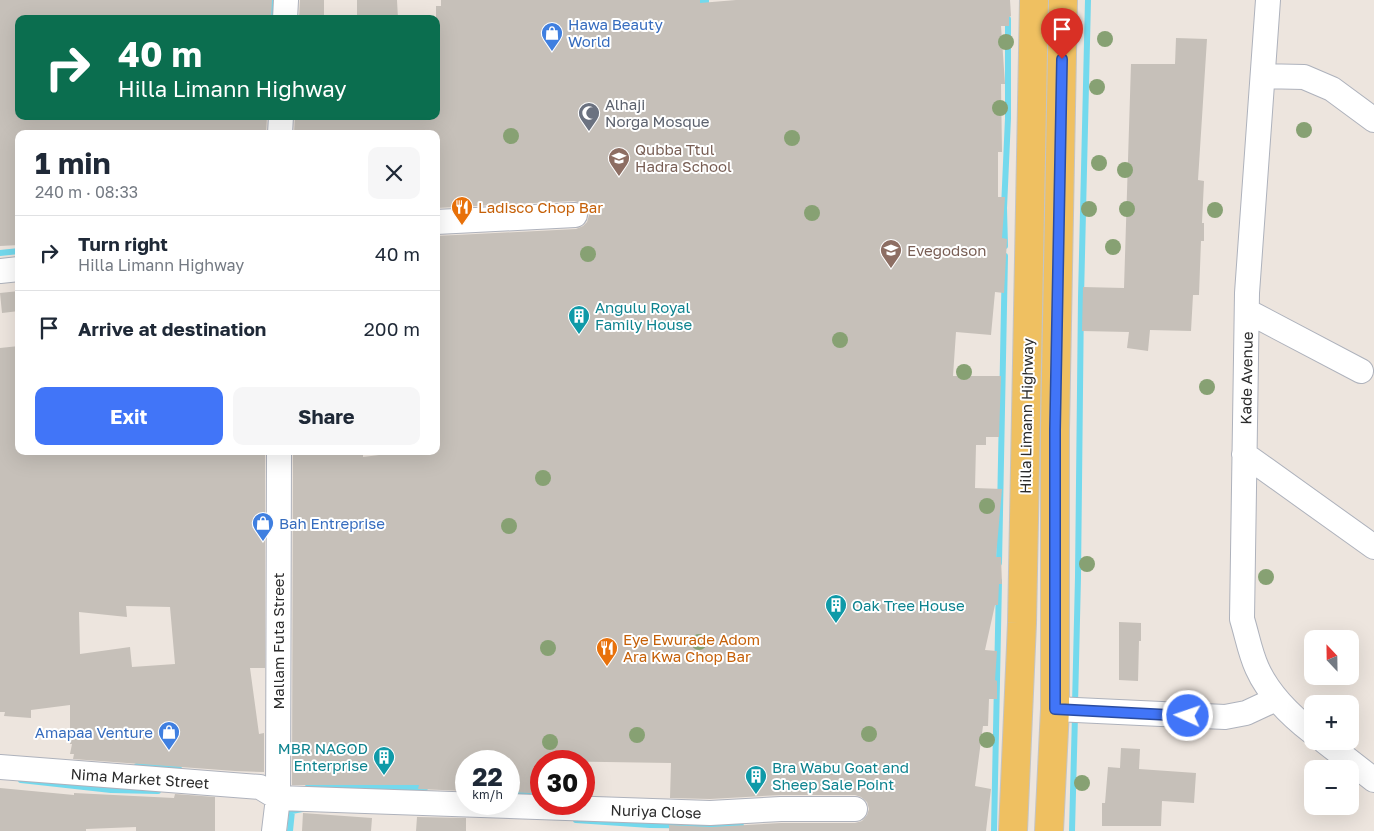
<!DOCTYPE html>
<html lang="en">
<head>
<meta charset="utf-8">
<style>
	:root { --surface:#fff; --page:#f6f6f7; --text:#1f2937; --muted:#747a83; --line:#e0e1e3; --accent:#4175f8 }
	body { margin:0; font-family:"Golos Text",sans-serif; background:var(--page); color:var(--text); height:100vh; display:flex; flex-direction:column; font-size:19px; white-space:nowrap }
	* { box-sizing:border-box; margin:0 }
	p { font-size:16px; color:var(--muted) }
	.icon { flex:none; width:28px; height:28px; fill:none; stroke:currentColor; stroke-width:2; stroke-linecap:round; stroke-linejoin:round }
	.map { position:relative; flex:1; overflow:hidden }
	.side { position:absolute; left:15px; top:130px; width:425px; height:325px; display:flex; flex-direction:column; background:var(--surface); border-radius:10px; box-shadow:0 5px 20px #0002 }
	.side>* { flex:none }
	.hud { position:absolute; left:15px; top:15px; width:425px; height:105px; border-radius:10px; box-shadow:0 5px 20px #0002; background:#0b6e4f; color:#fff; overflow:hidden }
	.needle { width:32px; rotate:338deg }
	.buttons { position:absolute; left:1304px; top:630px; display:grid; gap:10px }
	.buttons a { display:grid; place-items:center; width:55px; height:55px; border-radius:10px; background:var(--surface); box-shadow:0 5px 20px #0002; font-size:25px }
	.speed { position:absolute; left:455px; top:750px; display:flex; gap:10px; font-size:25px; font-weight:700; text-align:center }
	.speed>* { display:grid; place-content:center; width:65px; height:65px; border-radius:50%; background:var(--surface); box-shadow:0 5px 20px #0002; line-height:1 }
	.speed small { font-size:12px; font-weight:400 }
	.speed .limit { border:8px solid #d22; background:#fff; color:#111 }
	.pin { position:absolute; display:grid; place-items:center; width:42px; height:42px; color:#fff; margin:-51px -21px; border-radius:50% 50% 50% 0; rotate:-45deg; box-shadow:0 0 5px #0007 }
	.pin .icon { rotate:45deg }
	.me { position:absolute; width:55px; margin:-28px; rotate:273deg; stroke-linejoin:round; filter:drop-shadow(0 0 4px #0008) }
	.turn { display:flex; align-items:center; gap:18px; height:105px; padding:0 20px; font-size:22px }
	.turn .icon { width:65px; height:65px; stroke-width:2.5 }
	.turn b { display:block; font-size:35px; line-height:42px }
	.round { display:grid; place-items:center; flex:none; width:52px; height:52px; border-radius:10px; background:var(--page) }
	.head { display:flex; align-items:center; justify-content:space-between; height:85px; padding:0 20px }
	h1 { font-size:30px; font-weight:700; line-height:38px }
	.cta { display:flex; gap:10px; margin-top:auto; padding:10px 20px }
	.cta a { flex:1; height:58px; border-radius:10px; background:var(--accent); color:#fff; font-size:20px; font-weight:700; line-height:58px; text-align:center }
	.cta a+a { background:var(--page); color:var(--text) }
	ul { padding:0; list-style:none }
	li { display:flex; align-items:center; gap:15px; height:75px; padding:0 20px; border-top:1px solid var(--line) }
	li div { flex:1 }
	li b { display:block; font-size:19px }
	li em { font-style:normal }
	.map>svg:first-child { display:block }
</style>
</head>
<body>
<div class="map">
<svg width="1374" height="831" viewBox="0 0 1374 831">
	<rect width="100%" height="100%" fill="#ede5de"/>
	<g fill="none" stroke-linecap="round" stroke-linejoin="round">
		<path stroke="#73d9ed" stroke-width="6" d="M693,2H706V0
			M273,19V0
			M1005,246L1004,208L1008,118V19
			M0,253L19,251
			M999,563L1005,256
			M1075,705L1078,577L1081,297L1088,0
			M137,766H179
			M21,780L111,790L158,791
			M308,787L425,788
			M509,793L541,796
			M576,820L650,825L741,826
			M290,831L292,811L302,809
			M994,831L999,581
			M1072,831L1075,715"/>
	</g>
	<path fill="#c6c0b9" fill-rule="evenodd" d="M0,0H272L271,19H19V116H267L266,134H19V245L0,246Z
		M300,0H324V19H299Z
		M357,0H397L398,19H357Z
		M441,0H700V3L736,0H1010L1011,16L1009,17V26H1001L1005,84H1001L1002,152H998V197H1005L1002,238L1007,239L1004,293L995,292L991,335L956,332L953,376H1001L999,437H986V445H976L975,488L1002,489L996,557H1001L1002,584H999L998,605H995L985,650L997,651L995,680L997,681V699H989L988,726H983L975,786L991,789L986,831H669V825L711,827L781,823H855L862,821L867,815L869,809L867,802L861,797L855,795H781L710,799L670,798L671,763L541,761V767H533L534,793H529L509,792V761H466V791L418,789L419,785H292L293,452H363V457L411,451H436V236L576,229L583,226L587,222L589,215L586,207L581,203L574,201L436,208V134H294L295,116H374V119L402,116H436V6H441Z
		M1176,38L1207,39L1198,180L1204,181L1202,223H1204V241H1201L1199,295H1193L1191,331L1150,330L1148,351L1127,348L1129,332L1082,331L1083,287L1124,288L1131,64H1175Z
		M19,291V311L2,313L0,293Z
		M19,346V451H265V668H250L259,734L264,733V772L235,771L73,759L74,754H70L72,744H70V705L31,710V718L4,716L5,712H0V348ZM126,606L170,607L175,664L132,667L130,647L80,654L79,612L127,617Z
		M1119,622L1141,623V641H1139L1138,681L1119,680Z
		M1121,748L1140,749L1139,769L1196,773L1194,803L1162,801L1161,826H1102V803H1105L1108,767L1120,768Z
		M0,788L74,795V793L174,798L175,794L215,797V831H136V827L86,829V831H0Z
		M303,813L372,818L371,831H302Z
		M417,817L466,818V831H416Z"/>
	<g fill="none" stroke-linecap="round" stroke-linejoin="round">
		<g stroke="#aeb2bc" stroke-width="26">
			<path id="minor" d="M1268,0L1247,293L1242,619C1247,635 1250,653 1257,668C1269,695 1290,715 1312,732
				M285,19L286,0
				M1263,76L1304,77L1332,89L1374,120
				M280,134L281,116
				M436,222L575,215
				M0,271L19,269
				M1247,311L1361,371
				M1244,454L1374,547
				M1055,709L1225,717L1246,713L1276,699
				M1324,741L1374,780
				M0,767L260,787L278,798L710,813L781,809H855
				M274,831L278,798L279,451"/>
		</g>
		<g stroke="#c4c4c4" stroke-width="30">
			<path id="major" d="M1013,831L1022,623L1034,0
				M1049,831L1055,709V430L1063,0"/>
		</g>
		<use href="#minor" stroke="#fff" stroke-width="24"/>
		<use href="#major" stroke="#efc061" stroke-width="28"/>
	</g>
	<g fill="#87a173">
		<circle cx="1105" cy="39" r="8"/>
		<circle cx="1006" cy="42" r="8"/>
		<circle cx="1097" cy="87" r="8"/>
		<circle cx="1000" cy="108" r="8"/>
		<circle cx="1304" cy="130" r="8"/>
		<circle cx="511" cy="136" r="8"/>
		<circle cx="792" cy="138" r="8"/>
		<circle cx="1099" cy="163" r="8"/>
		<circle cx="1125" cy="170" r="8"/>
		<circle cx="1089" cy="209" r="8"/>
		<circle cx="1127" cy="209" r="8"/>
		<circle cx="1215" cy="210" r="8"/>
		<circle cx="812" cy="213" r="8"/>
		<circle cx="1113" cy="247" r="8"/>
		<circle cx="588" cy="254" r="8"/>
		<circle cx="840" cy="340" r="8"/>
		<circle cx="964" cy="372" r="8"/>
		<circle cx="1207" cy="387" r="8"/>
		<circle cx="543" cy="478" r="8"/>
		<circle cx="987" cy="506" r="8"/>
		<circle cx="509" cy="526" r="8"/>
		<circle cx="1087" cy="564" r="8"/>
		<circle cx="1266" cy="577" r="8"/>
		<circle cx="699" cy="642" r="8"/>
		<circle cx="548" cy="648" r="8"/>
		<circle cx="869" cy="734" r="8"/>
		<circle cx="637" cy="735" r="8"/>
		<circle cx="987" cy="740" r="8"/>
		<circle cx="550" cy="742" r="8"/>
		<circle cx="1082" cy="783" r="8"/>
	</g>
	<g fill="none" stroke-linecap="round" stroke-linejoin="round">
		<g stroke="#2a4ca1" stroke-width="12">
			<path id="route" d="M1062,59L1055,430V709L1188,716"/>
		</g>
		<use href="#route" stroke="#4175f8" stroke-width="9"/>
	</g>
	<defs>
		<g id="shop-pin" transform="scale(1.125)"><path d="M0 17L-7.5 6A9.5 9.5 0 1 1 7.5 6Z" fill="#3f7fe0" stroke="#fff"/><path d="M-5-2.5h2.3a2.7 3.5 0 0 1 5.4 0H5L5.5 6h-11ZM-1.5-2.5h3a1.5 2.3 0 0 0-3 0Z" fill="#fff"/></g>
		<g id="mosque-pin" transform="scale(1.125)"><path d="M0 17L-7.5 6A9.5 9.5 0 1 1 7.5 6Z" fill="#6b7280" stroke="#fff"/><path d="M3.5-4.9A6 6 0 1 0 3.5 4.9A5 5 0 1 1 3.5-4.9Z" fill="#fff"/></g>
		<g id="school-pin" transform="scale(1.125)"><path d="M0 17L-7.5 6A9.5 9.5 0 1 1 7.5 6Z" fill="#8d6e63" stroke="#fff"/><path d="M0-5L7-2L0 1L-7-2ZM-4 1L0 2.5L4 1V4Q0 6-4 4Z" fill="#fff"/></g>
		<g id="restaurant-pin" transform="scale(1.125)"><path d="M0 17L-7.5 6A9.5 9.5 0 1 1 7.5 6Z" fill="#e8710a" stroke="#fff"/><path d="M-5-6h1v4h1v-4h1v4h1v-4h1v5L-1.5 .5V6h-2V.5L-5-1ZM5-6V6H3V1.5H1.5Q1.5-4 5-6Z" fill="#fff"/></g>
		<g id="building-pin" transform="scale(1.125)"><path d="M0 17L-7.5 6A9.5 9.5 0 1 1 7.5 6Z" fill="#0f9aa8" stroke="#fff"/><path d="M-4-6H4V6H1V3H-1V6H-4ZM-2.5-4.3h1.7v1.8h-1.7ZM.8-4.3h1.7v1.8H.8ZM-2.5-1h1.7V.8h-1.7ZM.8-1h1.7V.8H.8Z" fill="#fff"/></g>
	</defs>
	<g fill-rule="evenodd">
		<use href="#shop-pin" x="552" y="33"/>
		<use href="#mosque-pin" x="589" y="113"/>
		<use href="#school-pin" x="619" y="158"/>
		<use href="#restaurant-pin" x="462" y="207"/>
		<use href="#school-pin" x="891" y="250"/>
		<use href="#building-pin" x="579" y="316"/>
		<use href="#shop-pin" x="263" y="523"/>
		<use href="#building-pin" x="836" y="605"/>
		<use href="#restaurant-pin" x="607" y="648"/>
		<use href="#shop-pin" x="169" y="732"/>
		<use href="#building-pin" x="384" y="757"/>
		<use href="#building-pin" x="756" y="776"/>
	</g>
	<g text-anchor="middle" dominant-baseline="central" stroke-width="4" stroke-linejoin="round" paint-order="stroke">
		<g font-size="15" fill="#366cbe" stroke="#fff" text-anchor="start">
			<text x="568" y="24">Hawa Beauty<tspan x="568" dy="17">World</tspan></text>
			<text x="279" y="523">Bah Entreprise</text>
			<text x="153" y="732" text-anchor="end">Amapaa Venture</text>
		</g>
		<g font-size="15" fill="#5b616d" stroke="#fff" text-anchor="start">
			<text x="605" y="104">Alhaji<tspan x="605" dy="17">Norga Mosque</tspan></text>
		</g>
		<g font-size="15" fill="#785e54" stroke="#fff" text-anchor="start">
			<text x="635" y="149">Qubba Ttul<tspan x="635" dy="17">Hadra School</tspan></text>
			<text x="907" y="250">Evegodson</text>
		</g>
		<g font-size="15" fill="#c56008" stroke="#fff" text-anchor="start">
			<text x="478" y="207">Ladisco Chop Bar</text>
			<text x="623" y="639">Eye Ewurade Adom<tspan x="623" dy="17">Ara Kwa Chop Bar</tspan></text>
		</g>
		<g font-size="15" fill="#0d838f" stroke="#fff" text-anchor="start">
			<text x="595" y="307">Angulu Royal<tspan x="595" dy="17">Family House</tspan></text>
			<text x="852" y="605">Oak Tree House</text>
			<text x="368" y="748" text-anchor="end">MBR NAGOD<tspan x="368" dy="17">Enterprise</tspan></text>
			<text x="772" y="767">Bra Wabu Goat and<tspan x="772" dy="17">Sheep Sale Point</tspan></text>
		</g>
		<g font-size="15" fill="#2c2c2c" stroke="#fff">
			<text transform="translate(1246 378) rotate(-89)">Kade Avenue</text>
			<text transform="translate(1026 416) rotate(-89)">Hilla Limann Highway</text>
			<text transform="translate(278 641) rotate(-90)">Mallam Futa Street</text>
			<text transform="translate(140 778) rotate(4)">Nima Market Street</text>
			<text transform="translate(656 811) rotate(2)">Nuriya Close</text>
		</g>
	</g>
</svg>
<div class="buttons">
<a><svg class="needle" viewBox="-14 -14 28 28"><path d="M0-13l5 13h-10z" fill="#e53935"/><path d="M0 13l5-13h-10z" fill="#747a83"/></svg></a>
<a>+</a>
<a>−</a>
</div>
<div class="speed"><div>22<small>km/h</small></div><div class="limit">30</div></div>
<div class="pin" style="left:1062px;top:59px;background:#d93025"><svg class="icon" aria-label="arrive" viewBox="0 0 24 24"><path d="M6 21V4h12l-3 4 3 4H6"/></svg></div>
<svg class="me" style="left:1188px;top:716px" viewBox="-20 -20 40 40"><circle r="17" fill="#4175f8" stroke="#fff" stroke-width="3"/><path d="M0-11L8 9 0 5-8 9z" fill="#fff"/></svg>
<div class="hud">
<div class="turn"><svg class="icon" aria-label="right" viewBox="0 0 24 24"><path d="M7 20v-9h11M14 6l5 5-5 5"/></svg><div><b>40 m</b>Hilla Limann Highway</div></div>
</div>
<section class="side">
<div class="head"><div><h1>1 min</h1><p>240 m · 08:33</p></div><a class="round"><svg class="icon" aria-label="close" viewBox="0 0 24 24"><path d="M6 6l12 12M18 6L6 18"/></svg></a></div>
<ul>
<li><svg class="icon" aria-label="right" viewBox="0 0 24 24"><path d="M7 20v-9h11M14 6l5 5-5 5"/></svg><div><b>Turn right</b><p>Hilla Limann Highway</p></div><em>40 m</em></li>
<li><svg class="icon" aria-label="arrive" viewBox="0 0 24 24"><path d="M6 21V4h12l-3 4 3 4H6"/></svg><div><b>Arrive at destination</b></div><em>200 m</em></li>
</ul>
<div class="cta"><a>Exit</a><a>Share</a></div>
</section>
</div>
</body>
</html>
